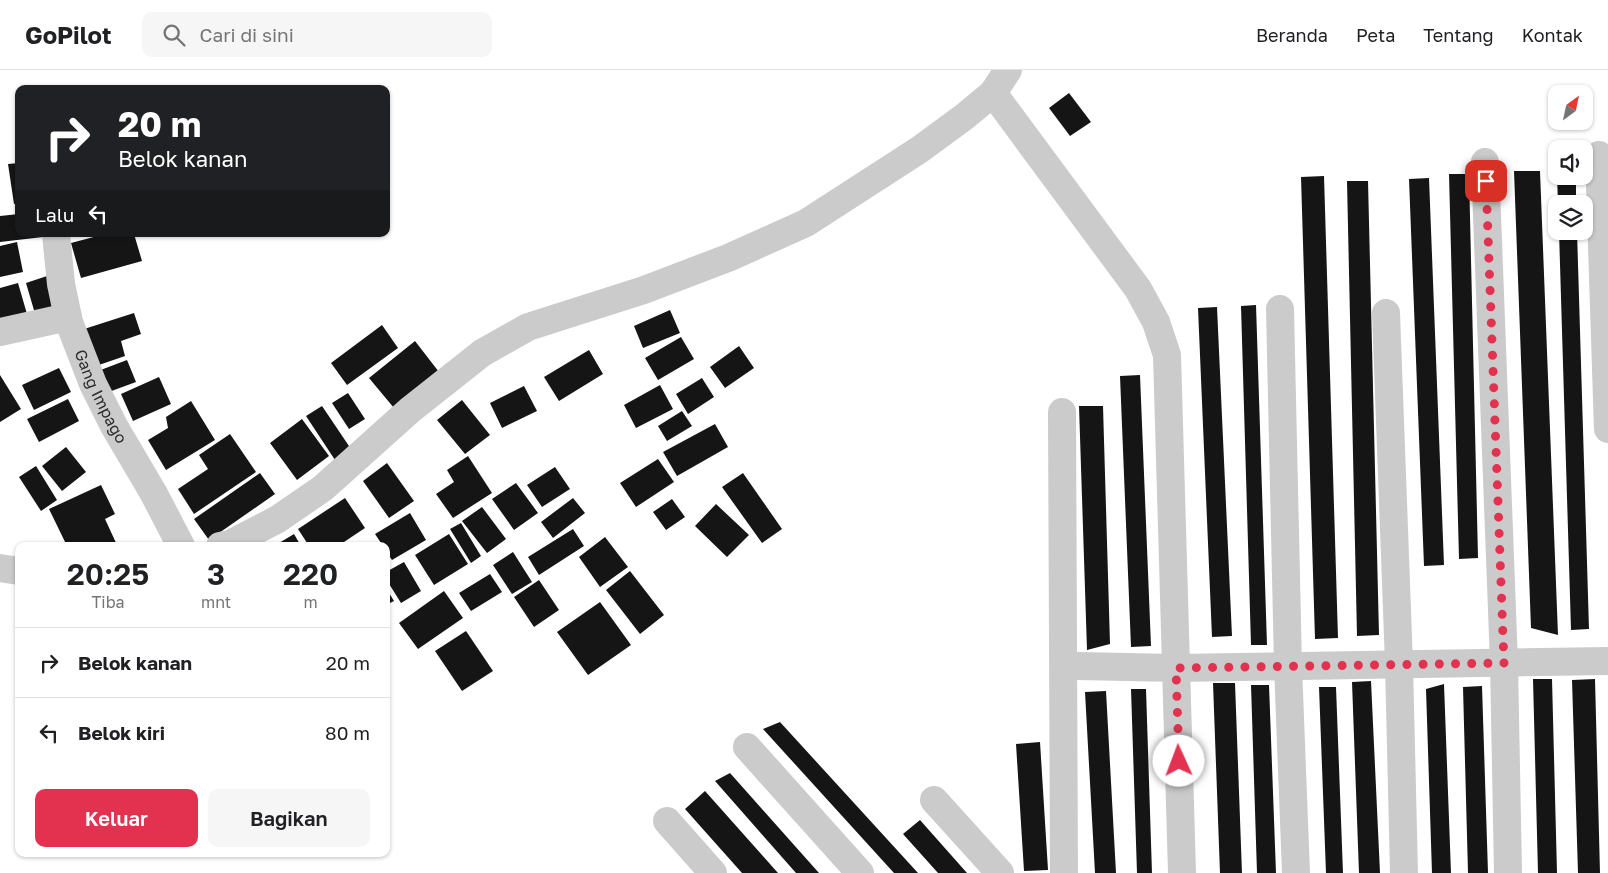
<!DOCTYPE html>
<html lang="id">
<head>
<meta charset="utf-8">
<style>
	:root { --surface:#fff; --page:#f6f6f6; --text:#202124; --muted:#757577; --line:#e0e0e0; --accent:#e23250 }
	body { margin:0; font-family:"Golos Text",sans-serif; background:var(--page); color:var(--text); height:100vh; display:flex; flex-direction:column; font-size:19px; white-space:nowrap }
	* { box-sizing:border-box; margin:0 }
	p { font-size:16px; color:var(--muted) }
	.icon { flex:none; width:28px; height:28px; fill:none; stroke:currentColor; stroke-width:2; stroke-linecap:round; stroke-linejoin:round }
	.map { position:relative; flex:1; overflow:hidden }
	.details { position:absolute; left:15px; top:472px; width:375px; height:315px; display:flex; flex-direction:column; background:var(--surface); border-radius:10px; box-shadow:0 1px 4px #0004 }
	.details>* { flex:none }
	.top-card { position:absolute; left:15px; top:15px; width:375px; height:152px; border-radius:10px; box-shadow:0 1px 4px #0004; background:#202124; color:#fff; overflow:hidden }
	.needle { width:32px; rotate:33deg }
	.tools { position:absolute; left:1548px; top:15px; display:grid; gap:10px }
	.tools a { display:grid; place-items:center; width:45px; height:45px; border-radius:10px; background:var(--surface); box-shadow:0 1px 4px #0004; font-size:25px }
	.pin { position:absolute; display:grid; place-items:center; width:42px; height:42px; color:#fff; margin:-21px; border-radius:10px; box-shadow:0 2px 8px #0006 }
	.me { position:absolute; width:55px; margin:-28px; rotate:358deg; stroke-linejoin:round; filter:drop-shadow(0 0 4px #0008) }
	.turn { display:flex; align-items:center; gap:18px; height:105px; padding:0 20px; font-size:22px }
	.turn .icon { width:65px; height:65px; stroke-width:2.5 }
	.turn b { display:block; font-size:35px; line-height:42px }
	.then { display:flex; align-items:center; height:48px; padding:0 20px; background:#0003; gap:10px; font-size:19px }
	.eta { display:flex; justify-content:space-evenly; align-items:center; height:85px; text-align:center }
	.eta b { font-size:30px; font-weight:600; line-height:35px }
	.action { display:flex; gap:10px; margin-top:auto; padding:10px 20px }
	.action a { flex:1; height:58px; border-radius:10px; background:var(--accent); color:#fff; font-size:20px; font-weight:600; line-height:58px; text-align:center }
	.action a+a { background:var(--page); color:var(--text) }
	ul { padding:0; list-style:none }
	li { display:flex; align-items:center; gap:15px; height:70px; padding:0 20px; border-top:1px solid var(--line) }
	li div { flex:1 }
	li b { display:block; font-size:19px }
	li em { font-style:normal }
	header { display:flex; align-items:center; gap:30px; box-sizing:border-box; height:70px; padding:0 25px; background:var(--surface); border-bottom:1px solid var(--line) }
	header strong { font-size:24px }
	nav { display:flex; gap:28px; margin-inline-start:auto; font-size:18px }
	.search { width:350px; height:45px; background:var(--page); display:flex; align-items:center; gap:12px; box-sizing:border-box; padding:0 18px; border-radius:10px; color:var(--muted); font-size:19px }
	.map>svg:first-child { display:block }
</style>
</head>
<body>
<header>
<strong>GoPilot</strong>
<div class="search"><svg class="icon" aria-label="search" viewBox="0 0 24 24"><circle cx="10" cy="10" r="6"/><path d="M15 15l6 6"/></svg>Cari di sini</div>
<nav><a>Beranda</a><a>Peta</a><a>Tentang</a><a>Kontak</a></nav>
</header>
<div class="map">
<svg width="1608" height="803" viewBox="0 0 1608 803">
	<rect width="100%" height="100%" fill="#fff"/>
	<path fill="#151515" d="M1069,23L1091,52L1070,66L1049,38Z
		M19,93V133L14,134L8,94Z
		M1514,101H1540L1558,565L1531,558Z
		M1449,104H1469L1478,488L1459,489Z
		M1324,106L1338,568L1315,569L1301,107Z
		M1557,106H1576V134H1558Z
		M1429,108L1444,495L1424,496L1409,109Z
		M1347,111H1368L1379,565L1357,566Z
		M19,144V164H43V167L0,172V146Z
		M1559,161H1577L1589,559L1571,560Z
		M105,164H134L142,191L81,208L71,173Z
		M17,172L23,202L0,207V176Z
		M50,205L60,241L36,247L26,213Z
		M18,213L27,244L0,252V218Z
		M1256,235L1267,575H1251L1241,236Z
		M1217,237L1232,566L1212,567L1198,238Z
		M670,240L680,263L643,278L634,256Z
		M134,243L141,264L121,271L125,286L93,297L81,260Z
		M382,255L398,278L347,315L331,293Z
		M681,267L694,289L658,310L645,288Z
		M415,271L439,302L394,338L369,308Z
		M739,276L754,298L725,318L710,297Z
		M589,280L603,304L559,331L544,307Z
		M127,290L136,312L106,323L98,301Z
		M59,298L71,322L34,340L22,315Z
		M0,305L21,339L0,352Z
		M1140,305L1151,576L1131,577L1120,306Z
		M159,307L171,334L133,351L121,324Z
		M702,308L714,327L688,344L676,324Z
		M660,315L673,339L636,358L624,335Z
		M524,316L537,341L502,358L490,333Z
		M348,323L365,349L349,359L332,333Z
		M68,329L79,351L39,372L27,349Z
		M462,330L490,365L465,384L437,350Z
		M191,331L215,370L166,400L148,370L168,358L166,347Z
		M322,336L351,379L335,390L306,346Z
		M1079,336H1103L1110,574L1087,580Z
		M682,341L692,356L667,371L658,356Z
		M302,349L329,386L297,410L270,373Z
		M715,354L728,377L677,406L663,382Z
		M230,364L256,402L194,444L178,419L208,399L199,385Z
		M66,377L86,402L62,421L42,396Z
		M468,386L492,423L453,448L436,424L454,412L447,400Z
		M658,389L674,412L636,437L620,413Z
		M387,393L414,431L389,448L363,411Z
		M36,396L57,430L41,441L19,407Z
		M555,397L570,419L542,437L527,415Z
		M260,403L275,424L209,470L194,449Z
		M743,403L782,459L762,473L722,417Z
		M516,413L538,443L514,460L492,429Z
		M101,415L115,444L105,449L117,475L67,476L49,439Z
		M345,428L365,458L338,476H309L298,459Z
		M573,428L585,443L553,468L541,452Z
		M672,429L685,447L666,460L653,442Z
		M716,434L749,465L727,487L695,456Z
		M482,437L506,469L487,483L462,451Z
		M410,443L426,470L392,490L386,481V476H383L375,464Z
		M461,453L481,486L471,493L450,459Z
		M573,459L584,476L539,505L528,487Z
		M294,464L301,476H274Z
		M449,464L468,494L434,515L415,485Z
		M605,467L628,497L600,517L579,487Z
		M513,482L532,512L512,524L493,495Z
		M404,492L421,521L401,533L386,509V502Z
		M630,501L664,545L640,564L606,520Z
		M490,504L502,522L471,541L459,523Z
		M539,510L559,540L534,557L514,527Z
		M386,518L394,531L386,535Z
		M444,521L463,548L418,579L399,553Z
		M600,532L631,575L588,605L557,562Z
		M466,561L493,601L462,621L435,581Z
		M1533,609H1552L1557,803H1538Z
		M1595,609L1600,803H1578L1572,610Z
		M1371,611L1380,803H1359L1352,612Z
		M1213,613H1235L1242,803H1220Z
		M1444,614L1451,803H1432L1426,619Z
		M1251,615H1269L1276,803H1257Z
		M1482,616L1488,803H1468L1463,617Z
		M1319,617H1336L1343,803H1326Z
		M1131,619H1146L1152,803H1137Z
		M1106,621L1116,803H1095L1085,622Z
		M780,652L918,803H894L763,659Z
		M1040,672L1048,800L1024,801L1016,674Z
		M730,703L819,803H796L715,711Z
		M705,721L778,803H742L685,739Z
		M920,750L967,803H938L903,764Z"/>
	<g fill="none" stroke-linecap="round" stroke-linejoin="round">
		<g stroke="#cbcbcb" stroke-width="28">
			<path d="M993,23L1138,219L1156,252L1167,285L1182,803"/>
			<path d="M1599,85L1608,359"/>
			<path d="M1485,92L1504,593L1508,803"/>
			<path id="s1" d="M56,164L61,214L69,252L93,314L114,356L154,424L181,476"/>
			<path d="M1280,239L1288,596L1296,803"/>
			<path d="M1386,243L1399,594L1404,803"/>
			<path d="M0,262L68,247"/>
			<path d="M1062,342L1064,803"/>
			<path d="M220,476L230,474L278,449L323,418L410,340L482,283L528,257L644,220L728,188L806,153L919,80L964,47L993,23L1008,0"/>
			<path d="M0,498L19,501"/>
			<path d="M1077,596L1176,598L1608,591"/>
			<path d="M747,677L860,803"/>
			<path d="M934,730L1000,803"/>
			<path d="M667,751L713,803"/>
		</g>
	</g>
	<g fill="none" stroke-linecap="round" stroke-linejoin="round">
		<path stroke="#e23250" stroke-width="9" stroke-dasharray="0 16.2" d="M1179,691L1176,598L1504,593L1486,111"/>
	</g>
	<g text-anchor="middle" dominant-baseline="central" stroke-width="5" stroke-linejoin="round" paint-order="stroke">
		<g font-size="16" fill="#2e2e2e" stroke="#fff">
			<text stroke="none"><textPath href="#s1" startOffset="170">Gang Impago</textPath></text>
		</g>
	</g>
</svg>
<div class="tools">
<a><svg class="needle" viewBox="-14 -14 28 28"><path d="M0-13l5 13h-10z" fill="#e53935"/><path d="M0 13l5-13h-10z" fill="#757577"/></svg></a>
<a><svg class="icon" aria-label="sound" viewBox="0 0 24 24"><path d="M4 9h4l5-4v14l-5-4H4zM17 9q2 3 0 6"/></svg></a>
<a><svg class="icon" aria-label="layers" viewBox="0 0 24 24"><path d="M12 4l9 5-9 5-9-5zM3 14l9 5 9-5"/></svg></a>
</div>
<div class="pin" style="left:1486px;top:111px;background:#d93025"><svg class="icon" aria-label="arrive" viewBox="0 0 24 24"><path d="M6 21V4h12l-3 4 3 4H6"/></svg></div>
<svg class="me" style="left:1179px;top:691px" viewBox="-20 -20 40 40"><circle r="19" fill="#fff"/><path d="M0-13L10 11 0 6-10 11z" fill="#e23250"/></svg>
<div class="top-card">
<div class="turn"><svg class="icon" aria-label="right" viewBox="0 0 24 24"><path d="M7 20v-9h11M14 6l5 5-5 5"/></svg><div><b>20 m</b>Belok kanan</div></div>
<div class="then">Lalu<svg class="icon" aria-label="left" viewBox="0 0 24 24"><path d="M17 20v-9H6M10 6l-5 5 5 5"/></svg></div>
</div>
<section class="details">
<div class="eta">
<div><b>20:25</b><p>Tiba</p></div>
<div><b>3</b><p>mnt</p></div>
<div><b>220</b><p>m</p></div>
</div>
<ul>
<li><svg class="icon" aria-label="right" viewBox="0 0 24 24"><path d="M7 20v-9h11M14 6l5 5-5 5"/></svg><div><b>Belok kanan</b></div><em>20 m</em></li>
<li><svg class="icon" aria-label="left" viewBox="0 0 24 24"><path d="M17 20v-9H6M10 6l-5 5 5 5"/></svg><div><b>Belok kiri</b></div><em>80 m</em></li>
</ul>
<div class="action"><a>Keluar</a><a>Bagikan</a></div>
</section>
</div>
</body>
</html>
